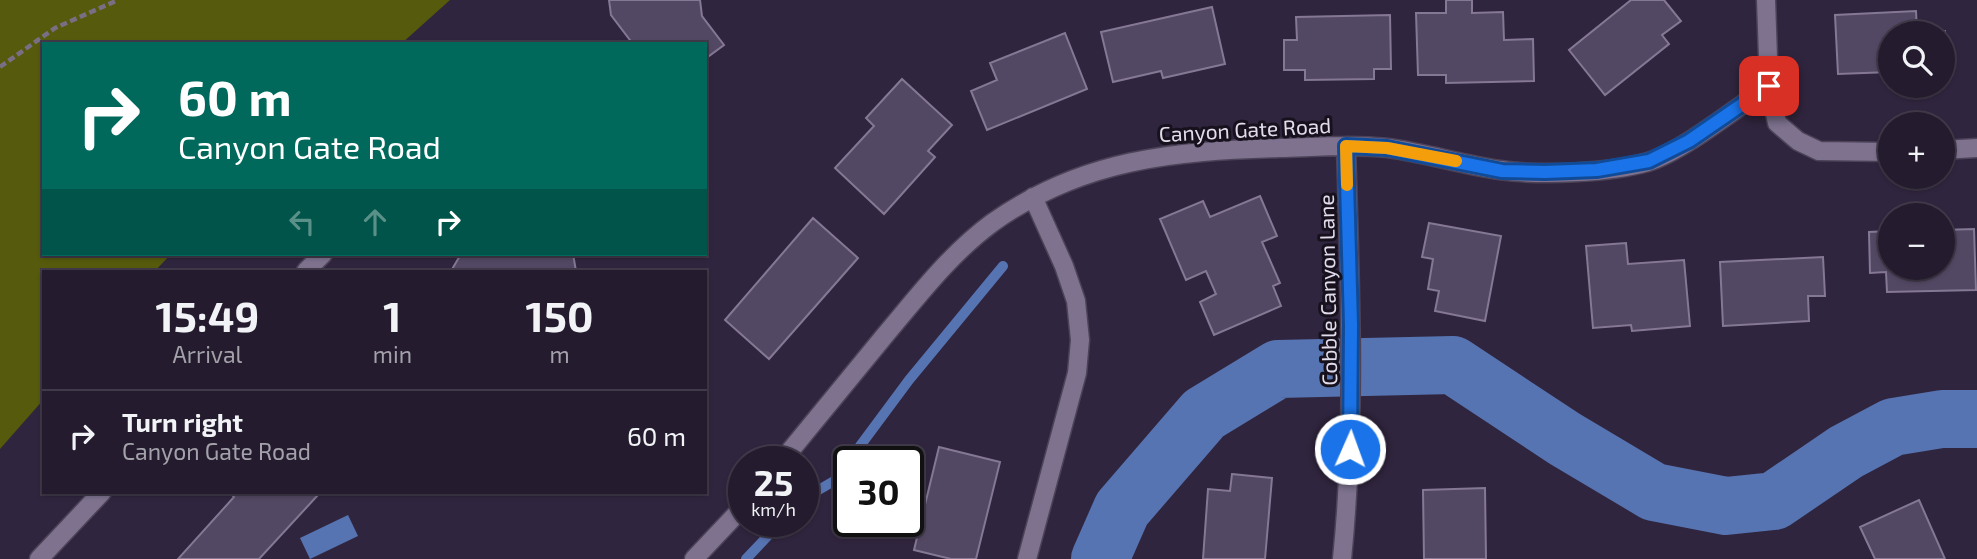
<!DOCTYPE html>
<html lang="en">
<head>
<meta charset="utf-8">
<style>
	:root { --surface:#241c2e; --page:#2c2536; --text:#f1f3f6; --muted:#a3a1aa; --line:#413a4a }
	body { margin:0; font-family:"Exo 2",sans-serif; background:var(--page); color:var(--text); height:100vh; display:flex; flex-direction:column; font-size:26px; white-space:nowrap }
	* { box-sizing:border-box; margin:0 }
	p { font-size:23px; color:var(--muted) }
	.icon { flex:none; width:38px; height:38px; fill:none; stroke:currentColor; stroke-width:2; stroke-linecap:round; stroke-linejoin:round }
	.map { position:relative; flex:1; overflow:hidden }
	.side { position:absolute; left:42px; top:270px; width:665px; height:224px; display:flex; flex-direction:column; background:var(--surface); border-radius:0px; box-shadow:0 2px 5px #0004,0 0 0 2px var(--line) }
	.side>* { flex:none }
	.hud { position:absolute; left:42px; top:42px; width:665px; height:214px; border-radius:0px; box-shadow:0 2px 5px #0004,0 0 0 2px var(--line); background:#00695c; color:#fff; overflow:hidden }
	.buttons { position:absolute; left:1878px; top:21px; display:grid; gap:14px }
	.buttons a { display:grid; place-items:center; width:77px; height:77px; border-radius:50%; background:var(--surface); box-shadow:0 2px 5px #0004,0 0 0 2px var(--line); font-size:35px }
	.speed { position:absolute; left:728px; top:446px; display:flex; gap:14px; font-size:35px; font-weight:700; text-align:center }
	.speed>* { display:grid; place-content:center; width:91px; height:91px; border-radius:50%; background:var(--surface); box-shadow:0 2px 5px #0004,0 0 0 2px var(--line); line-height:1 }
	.speed small { font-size:18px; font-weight:400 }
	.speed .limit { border:4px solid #111; border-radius:10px; background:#fff; color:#111 }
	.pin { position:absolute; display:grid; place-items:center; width:60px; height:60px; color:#fff; margin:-30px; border-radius:14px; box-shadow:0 4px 10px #0006 }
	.me { position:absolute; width:77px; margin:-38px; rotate:2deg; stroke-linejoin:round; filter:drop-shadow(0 0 5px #0008) }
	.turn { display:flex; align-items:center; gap:24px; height:147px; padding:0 21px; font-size:32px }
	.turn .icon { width:91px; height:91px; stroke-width:2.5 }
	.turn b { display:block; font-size:49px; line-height:60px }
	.lanes { display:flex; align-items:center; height:66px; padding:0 21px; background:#0003; justify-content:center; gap:35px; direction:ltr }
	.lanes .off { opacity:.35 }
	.eta { display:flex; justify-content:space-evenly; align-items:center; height:119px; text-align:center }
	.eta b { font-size:42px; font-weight:700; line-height:49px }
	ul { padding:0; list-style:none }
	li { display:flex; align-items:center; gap:21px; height:91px; padding:0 21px; border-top:2px solid var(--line) }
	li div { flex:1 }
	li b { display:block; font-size:26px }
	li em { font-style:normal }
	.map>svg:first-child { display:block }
</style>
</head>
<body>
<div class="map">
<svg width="1977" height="559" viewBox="0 0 1977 559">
	<rect width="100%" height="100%" fill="#30253e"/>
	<path fill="#555a0c" d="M0,0H450L401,44H44V254H171L155,271H44V399L0,449Z"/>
	<path fill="#5774b2" d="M348,515L358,536L310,559L300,538Z"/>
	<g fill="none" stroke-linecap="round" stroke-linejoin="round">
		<path stroke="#5774b2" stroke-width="10" d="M803,499L834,481L909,380L1003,266
			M746,559L781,522"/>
		<path stroke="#5774b2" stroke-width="58" d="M1100,559L1122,509L1204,414L1278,369L1453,365L1565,439L1654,492L1726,506L1774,501L1846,452L1893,427L1942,419H1977"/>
	</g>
	<path fill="#534863" stroke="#847895" stroke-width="2" d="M609,0H700L702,16L724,45L705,59V44H633L611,15Z
		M1446,0H1472V13L1503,12L1504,40L1533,39L1534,81L1446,83V75H1418L1416,13H1446Z
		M1631,0H1664L1681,21L1662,35L1669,44L1605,95L1569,50Z
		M1212,7L1225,64L1163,78L1161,71L1113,82L1101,32Z
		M1916,11L1917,32L1945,31L1947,69H1942V33H1890V72L1838,74L1835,15Z
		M1390,15L1391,69H1374V79L1305,80V70H1284V40H1297L1296,17Z
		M1065,33L1087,89L987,130L971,91L997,80L990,63Z
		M902,79L952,125L928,151L935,157L884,214L835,168L874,126L866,118Z
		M1260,196L1277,236L1262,242L1280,283L1273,286L1281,306L1214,335L1200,302L1216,294L1206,271L1186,280L1160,219L1203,201L1210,217Z
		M813,218L858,258L769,359L725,320Z
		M1429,223L1501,236L1485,321L1435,311L1439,291L1428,289L1433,259L1422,257Z
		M1974,229L1976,290L1887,292L1886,272L1870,273L1869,232L1890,231V268H1942V230Z
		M1626,243L1628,264L1684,260L1690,326L1632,331L1631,325L1593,328L1586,246Z
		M461,254H573L576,271H451Z
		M1823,257L1825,296H1808L1809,321L1723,326L1720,262Z
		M939,447L1000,462L976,559H951L914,550Z
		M1232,474L1272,478L1265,559H1203L1208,489L1230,491Z
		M1485,488L1486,559H1424L1423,490Z
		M229,492H315L318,495L259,559H178L234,497Z
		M1919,500L1945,559H1875L1860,527Z"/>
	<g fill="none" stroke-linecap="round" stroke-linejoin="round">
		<g stroke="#4c4358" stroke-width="21">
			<path id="minor" d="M1766,0L1769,86L1777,123L1798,141L1819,151L1890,152
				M1942,150L1977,148
				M306,271L323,254
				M781,462C816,419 851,377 886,334C919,295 950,254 992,223C1082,159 1174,151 1280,148C1316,147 1352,144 1388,148C1426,153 1463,165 1500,170C1541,176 1609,173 1648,162C1683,151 1736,108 1769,86
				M39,559L102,492
				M694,559L744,506
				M1027,559L1077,373L1080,340L1076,301L1064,266L1033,197
				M1342,559C1356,421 1350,284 1346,146"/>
		</g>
		<path stroke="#786f84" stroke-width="4.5" stroke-dasharray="7 3.5" stroke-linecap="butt" d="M0,67L55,28L118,0"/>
		<use href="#minor" stroke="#7e728f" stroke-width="18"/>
	</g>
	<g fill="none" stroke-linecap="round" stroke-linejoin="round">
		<g stroke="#114b97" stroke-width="18">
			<path id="route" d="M1350,449L1351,325L1346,146L1387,148L1502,171L1545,172L1597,170L1649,161L1689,141L1769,86"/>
		</g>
		<use href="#route" stroke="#1a73e8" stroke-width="12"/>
		<path stroke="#f59e0b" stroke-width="12" d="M1347,185L1346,146L1387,148L1456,161"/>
	</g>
	<g text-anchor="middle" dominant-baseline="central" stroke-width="6" stroke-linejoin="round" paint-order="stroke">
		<g font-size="21" fill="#e1dbeb" stroke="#16111c">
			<text transform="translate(1245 129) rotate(-3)">Canyon Gate Road</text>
			<text transform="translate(1327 290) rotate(-91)">Cobble Canyon Lane</text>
		</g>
	</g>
</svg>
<div class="buttons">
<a><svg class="icon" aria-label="search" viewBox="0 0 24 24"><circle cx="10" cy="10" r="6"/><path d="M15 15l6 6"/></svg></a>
<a>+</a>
<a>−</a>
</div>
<div class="speed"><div>25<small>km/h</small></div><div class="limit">30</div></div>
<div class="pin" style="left:1769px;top:86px;background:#d93025"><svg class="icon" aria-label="arrive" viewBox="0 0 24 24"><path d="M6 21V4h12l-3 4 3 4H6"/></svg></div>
<svg class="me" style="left:1350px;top:449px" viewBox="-20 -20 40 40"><circle r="17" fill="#1a73e8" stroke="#fff" stroke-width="3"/><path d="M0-11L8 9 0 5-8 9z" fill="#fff"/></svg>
<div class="hud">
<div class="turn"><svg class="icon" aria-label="right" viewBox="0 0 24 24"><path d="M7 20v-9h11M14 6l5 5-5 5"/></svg><div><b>60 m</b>Canyon Gate Road</div></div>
<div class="lanes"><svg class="icon off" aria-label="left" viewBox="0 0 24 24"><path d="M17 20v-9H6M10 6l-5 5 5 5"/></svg><svg class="icon off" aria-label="ahead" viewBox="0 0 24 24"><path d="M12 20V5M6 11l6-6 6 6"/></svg><svg class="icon" aria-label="right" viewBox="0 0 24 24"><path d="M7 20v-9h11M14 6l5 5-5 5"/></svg></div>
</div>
<section class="side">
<div class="eta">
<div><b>15:49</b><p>Arrival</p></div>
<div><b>1</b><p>min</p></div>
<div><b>150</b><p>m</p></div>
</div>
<ul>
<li><svg class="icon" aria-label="right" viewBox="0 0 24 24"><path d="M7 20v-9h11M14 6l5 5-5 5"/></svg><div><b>Turn right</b><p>Canyon Gate Road</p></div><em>60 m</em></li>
</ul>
</section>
</div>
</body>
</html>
